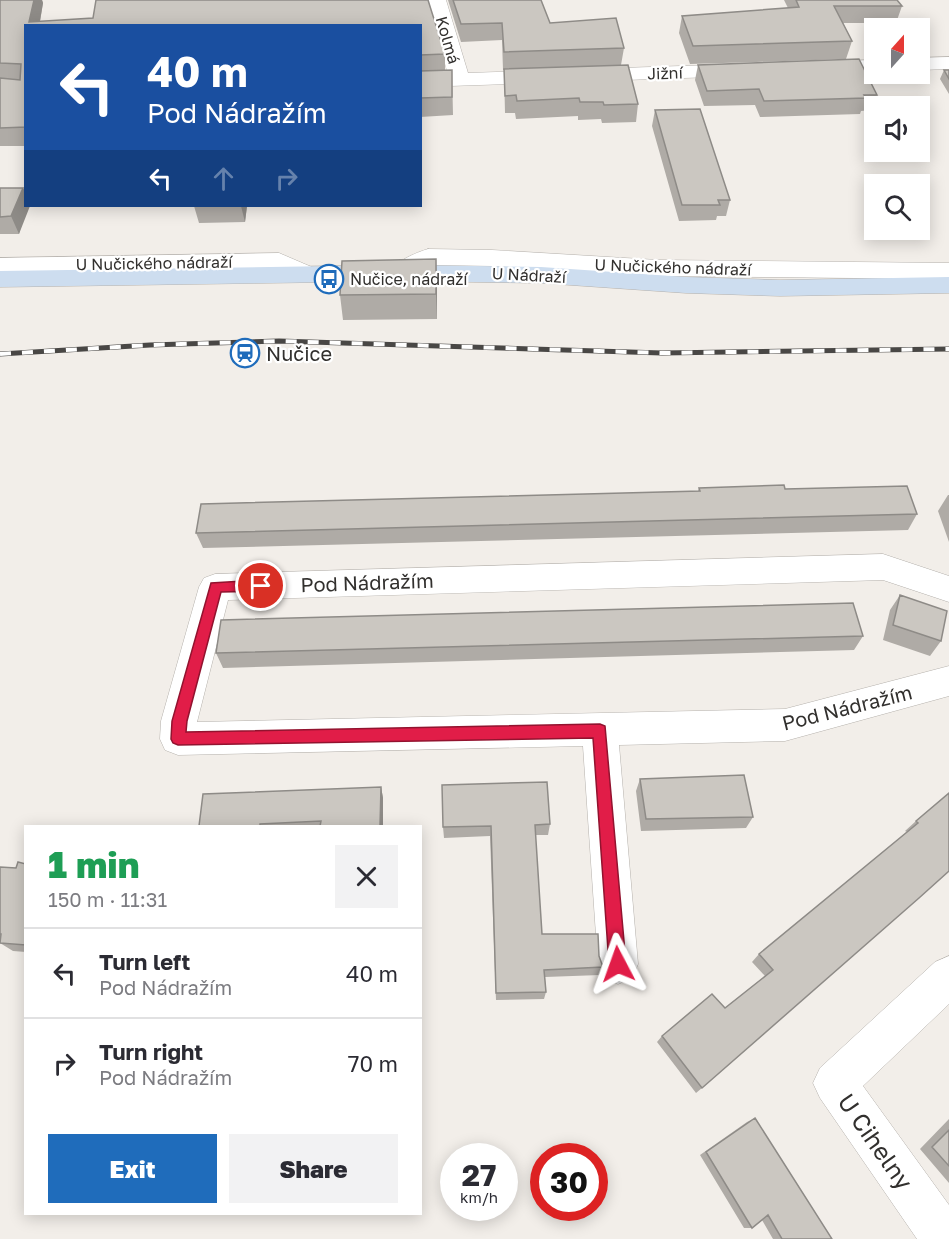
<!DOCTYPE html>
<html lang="en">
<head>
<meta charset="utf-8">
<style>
	:root { --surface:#fff; --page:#f2f2f3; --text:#2b2b33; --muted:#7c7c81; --line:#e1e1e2; --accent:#1f6cbb }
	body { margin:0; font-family:"Golos Text",sans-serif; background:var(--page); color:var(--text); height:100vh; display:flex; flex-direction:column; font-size:22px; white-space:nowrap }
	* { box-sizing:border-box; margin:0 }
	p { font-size:20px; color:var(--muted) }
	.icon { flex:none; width:33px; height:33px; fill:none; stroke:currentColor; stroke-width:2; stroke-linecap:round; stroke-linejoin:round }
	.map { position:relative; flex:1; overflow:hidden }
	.panel { position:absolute; left:24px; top:825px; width:398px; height:390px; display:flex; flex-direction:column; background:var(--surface); border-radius:0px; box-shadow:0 3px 15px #0003 }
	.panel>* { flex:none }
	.banner { position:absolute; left:24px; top:24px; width:398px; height:183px; border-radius:0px; box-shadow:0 3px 15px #0003; background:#1a4fa0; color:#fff; overflow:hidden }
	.needle { width:39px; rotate:21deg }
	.fabs { position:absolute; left:864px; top:18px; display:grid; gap:12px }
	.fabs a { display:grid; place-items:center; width:66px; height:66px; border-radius:0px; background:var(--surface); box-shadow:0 3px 15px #0003; font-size:30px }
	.speed { position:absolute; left:440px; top:1143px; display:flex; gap:12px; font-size:30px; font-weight:700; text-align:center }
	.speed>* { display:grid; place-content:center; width:78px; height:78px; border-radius:50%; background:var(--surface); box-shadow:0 3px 15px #0003; line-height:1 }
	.speed small { font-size:15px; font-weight:400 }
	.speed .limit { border:9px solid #d22; background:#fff; color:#111 }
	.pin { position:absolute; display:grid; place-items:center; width:51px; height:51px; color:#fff; margin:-26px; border:3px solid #fff; border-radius:50%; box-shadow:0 2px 6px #0007 }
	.me { position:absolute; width:66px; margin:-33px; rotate:356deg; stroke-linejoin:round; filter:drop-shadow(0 0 4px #0008) }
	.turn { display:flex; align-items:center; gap:21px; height:126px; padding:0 24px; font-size:27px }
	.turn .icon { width:78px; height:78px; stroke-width:2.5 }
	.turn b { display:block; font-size:42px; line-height:51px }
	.lanes { display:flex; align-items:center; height:57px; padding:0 24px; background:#0003; justify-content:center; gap:30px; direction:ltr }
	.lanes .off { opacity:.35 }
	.round { display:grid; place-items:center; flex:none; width:63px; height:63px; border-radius:0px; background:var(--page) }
	.overview { display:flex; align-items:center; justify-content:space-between; height:102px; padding:0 24px }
	h1 { font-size:36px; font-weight:800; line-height:45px; color:#1e9e55 }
	.cta { display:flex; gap:12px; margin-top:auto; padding:12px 24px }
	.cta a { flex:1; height:69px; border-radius:0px; background:var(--accent); color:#fff; font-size:24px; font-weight:800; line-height:69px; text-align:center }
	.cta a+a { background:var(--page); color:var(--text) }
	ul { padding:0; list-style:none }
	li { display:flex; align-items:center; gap:18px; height:90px; padding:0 24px; border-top:2px solid var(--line) }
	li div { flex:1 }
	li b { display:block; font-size:22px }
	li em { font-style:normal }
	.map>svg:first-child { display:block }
</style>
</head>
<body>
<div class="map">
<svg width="949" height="1239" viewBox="0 0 949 1239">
	<rect width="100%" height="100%" fill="#f2eee9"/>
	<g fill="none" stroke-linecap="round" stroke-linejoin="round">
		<g stroke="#b5b1ac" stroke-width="1">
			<path id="street" d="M426,0H446L468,73L742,64L749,66L752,70L749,74L742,76L420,87V75L448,74Z
				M949,57V69L920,70V58Z
				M874,60V72L818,74L811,72L808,68L811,64L818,62Z
				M428,249L492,250L658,260L949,263V279L658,276L492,266L433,265L410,279L401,281L392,279L388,273C396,261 415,253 428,249Z
				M279,253L314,268L318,274L314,280C299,284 288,276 275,269L0,274V258Z
				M883,554L949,576V602L883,580L228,600L197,722L785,709L949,666V696L785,741L619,745L638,964L632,978L618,984L604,978L598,964L583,746L178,755L165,750L160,739L161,721L199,587L204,578L215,574Z
				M949,956V1004L863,1086L949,1205V1239H917L820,1098L813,1083L820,1068L935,962Z"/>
		</g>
		<g stroke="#b5b1ac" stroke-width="1">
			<path id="secondary" d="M401,265L541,267L686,277L780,280L949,277V293L780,296L686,293L541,283L401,281L0,287V271Z"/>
		</g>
		<use href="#street" fill="#fff" fill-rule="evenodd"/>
		<use href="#secondary" fill="#cdddef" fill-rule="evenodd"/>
		<g stroke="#494745" stroke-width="5">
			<path id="rail" d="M0,354L150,345L279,341L662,353L949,349"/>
		</g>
		<use href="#rail" stroke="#fff" stroke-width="4" stroke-dasharray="11" stroke-linecap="butt"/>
	</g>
	<path fill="#afaba6" d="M0,0H42L43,3L40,22L93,18L96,0H428L445,54V70H452L453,115L420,117V26H26V146H0Z
		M448,0H541L550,23L624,48L621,65L638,104L636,122L602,123L601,119L578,120V116L516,119L515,113H505L504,70H503L502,40L461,42Z
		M784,0H897L902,6L896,23H843L852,41L846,59L690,64L679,33L682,16L788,8Z
		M698,65L877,95L871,110L861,111L860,114L760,117L755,105L704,106L695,80Z
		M944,70H949V94L940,79Z
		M655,110L730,200L726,216H717L716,220L679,221L652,126Z
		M0,188H23L26,193V206L19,234H0Z
		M194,206H247L245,222L199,223Z
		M437,284V319L343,320L340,295Z
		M699,488L785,489L917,514L908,530L203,548L196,533L698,491Z
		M948,495H949V542L938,511Z
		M900,595L941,641L930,656L883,640L890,610Z
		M863,636L854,650L223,668L216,653Z
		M640,779L753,817L746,828L641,831L636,791Z
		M381,787L383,798V826H199Z
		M949,793L702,1088L696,1093L657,1042L662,1036L725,1008L765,976L752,962L759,954L907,832L905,831L916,821Z
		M550,824L548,835H535L542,934L599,956L603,967L600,975L545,977L546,992L544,999L496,1000L490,836L444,838L443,827Z
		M26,864V952L13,951L0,943V867L16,868Z
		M755,1118L832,1239H773L762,1220L752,1228H744L700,1155L747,1122Z
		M949,1119V1183L920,1149Z"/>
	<path fill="#8e8b87" d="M34,0H42L43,3L39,26L29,22Z
		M23,188L26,193V206H30L19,234L11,216Z
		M241,206H247L245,222Z
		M436,259L437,284V319L436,294Z
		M381,787L383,798V826H380Z"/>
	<path fill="#cbc7c1" stroke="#8e8b87" stroke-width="1.5" d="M0,0H34L29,22L93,18L96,0H428L445,54L420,55V26H26V127L0,128V78L20,80L21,64L0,63Z
		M453,0H541L550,23L616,18L624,48L504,52L502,23L461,24Z
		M796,0H897L902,6H834L852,41L693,46L682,16L799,7Z
		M859,59L877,95H864L866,98L764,101L759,89L707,91L698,65Z
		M628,65L638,104L604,105L603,102H580L579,98L517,101L516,95L505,96L504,69Z
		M452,70V97L420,98V71Z
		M944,70H949V79Z
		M700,109L730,200H718L720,205H682L655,110Z
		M0,188H23L11,216L0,217Z
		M436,259V294L340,295L342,261Z
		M784,485L785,489L907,486L917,514L196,533L201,504L700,491L699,488Z
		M900,595L947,611L941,641L893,625Z
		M853,603L863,636L216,653L221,620Z
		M744,775L753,817L646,819L640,779Z
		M547,782L550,824L535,825L542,934H598L599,956L603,967L544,970L546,992L496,993L491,826L443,827L442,785Z
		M381,787L380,826H320L321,821L260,824V826H199L203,794Z
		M949,793V871L919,898L702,1088L662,1036L712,994L725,1008L773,970L759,954L918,823L916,821Z
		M18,862L26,864V945L0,943L1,934H0V867L16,868Z
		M755,1118L832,1239H782L768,1215L752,1228L706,1152Z
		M949,1130V1166L932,1147Z"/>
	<path fill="#e11d48" stroke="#92132f" stroke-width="1.5" d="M261,580L267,586L261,591L221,592L187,721L186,732L600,724L605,726L626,964L624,970L618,972L612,970L609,964L593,738L178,745L173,743L171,739L172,721L211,583Z"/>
	<defs>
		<g id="bus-ring" transform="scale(1.5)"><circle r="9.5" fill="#fff" stroke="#1f6cbb" stroke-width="1.5"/><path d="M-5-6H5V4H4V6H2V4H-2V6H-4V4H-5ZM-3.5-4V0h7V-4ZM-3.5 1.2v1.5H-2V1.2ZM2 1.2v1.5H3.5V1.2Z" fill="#1f6cbb"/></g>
		<g id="station-ring" transform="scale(1.5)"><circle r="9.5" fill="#fff" stroke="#1f6cbb" stroke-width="1.5"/><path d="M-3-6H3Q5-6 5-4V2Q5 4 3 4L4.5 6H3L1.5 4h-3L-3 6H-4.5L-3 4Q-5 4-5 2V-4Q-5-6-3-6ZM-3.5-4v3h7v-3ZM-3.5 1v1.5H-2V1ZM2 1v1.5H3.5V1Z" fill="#1f6cbb"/></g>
	</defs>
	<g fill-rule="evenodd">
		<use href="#bus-ring" x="329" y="279"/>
		<use href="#station-ring" x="245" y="353"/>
	</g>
	<g text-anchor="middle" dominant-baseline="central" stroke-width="4.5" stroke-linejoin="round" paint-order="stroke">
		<g font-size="16" fill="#32302e" stroke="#fff">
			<text transform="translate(448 40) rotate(74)">Kolmá</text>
			<text transform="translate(665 73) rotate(-2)">Jižní</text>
			<text transform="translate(154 263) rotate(-1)">U Nučického nádraží</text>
			<text transform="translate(673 267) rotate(2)">U Nučického nádraží</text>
			<text transform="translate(529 275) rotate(3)">U Nádraží</text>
		</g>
		<g font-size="16" fill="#32302e" stroke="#fff" text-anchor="start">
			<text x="350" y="279">Nučice, nádraží</text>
		</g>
		<g font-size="20" fill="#32302e" stroke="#fff" text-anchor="start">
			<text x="266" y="353">Nučice</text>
		</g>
		<g font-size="20" fill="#32302e" stroke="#fff">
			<text transform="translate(367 582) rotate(-2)">Pod Nádražím</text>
			<text transform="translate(847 707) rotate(-14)">Pod Nádražím</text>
		</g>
		<g font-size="24" fill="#32302e" stroke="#fff">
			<text transform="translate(876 1141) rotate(55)">U Cihelny</text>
		</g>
	</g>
</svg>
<div class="fabs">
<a><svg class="needle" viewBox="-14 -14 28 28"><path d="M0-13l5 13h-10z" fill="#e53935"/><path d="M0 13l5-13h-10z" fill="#7c7c81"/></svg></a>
<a><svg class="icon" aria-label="sound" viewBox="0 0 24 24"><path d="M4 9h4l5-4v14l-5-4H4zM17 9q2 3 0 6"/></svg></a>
<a><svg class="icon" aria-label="search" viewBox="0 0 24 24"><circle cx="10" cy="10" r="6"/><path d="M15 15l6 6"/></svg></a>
</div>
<div class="speed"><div>27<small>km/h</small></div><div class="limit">30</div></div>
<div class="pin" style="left:261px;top:586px;background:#d93025"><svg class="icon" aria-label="arrive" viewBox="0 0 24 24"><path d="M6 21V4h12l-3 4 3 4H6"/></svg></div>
<svg class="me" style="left:618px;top:964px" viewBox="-20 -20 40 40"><path d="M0-17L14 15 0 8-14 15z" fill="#e11d48" stroke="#fff" stroke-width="4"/></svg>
<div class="banner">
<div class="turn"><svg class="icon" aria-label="left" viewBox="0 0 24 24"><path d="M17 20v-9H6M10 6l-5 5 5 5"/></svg><div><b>40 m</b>Pod Nádražím</div></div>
<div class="lanes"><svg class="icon" aria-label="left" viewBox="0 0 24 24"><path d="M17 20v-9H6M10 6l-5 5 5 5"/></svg><svg class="icon off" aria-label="ahead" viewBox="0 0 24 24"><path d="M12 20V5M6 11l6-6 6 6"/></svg><svg class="icon off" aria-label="right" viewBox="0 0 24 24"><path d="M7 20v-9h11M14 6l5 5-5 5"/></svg></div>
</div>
<section class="panel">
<div class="overview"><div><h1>1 min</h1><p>150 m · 11:31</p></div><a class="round"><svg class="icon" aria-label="close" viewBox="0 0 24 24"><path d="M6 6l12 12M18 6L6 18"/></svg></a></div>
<ul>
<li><svg class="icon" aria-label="left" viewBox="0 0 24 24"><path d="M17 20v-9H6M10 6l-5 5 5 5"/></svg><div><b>Turn left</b><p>Pod Nádražím</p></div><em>40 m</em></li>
<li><svg class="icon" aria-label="right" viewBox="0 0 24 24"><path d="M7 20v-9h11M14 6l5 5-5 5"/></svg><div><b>Turn right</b><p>Pod Nádražím</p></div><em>70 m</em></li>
</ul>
<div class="cta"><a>Exit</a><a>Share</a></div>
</section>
</div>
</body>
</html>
